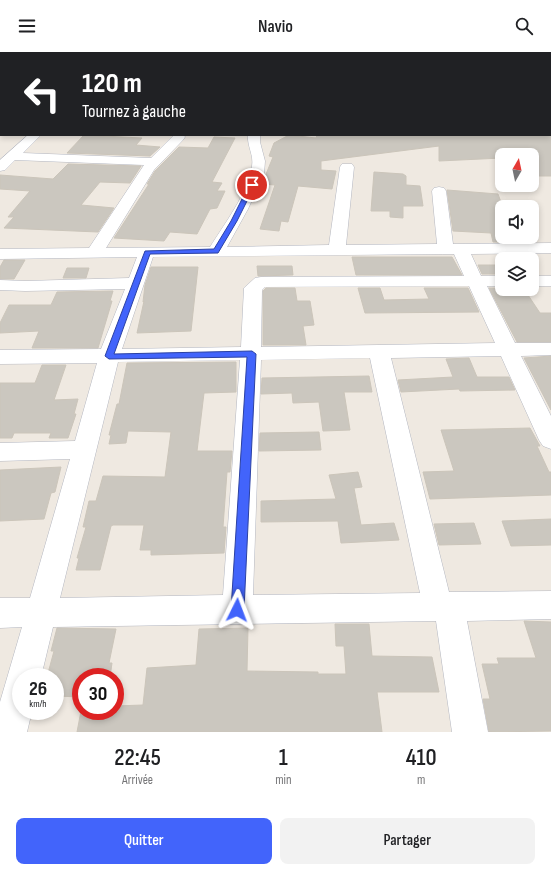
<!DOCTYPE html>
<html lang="fr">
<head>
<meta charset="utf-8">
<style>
	:root { --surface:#fff; --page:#f2f2f2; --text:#202124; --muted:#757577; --accent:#4264fb }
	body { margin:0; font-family:"Sofia Sans Condensed",sans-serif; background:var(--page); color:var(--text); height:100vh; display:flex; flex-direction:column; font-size:15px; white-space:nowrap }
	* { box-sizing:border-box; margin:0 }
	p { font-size:13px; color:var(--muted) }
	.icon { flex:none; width:22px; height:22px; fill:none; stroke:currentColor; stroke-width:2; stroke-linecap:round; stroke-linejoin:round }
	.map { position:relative; height:680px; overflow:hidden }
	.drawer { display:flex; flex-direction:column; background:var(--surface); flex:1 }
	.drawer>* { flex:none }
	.banner { position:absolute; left:0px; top:0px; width:551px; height:84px; box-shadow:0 2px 6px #0003; background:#202124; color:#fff; overflow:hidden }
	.needle { width:26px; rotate:9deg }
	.buttons { position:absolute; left:495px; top:96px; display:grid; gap:8px }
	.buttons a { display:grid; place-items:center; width:44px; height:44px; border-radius:8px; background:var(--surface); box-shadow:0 2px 6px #0003; font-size:20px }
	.speed { position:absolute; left:12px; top:616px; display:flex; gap:8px; font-size:20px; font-weight:700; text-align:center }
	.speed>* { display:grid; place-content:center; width:52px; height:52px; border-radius:50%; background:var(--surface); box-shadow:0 2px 6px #0003; line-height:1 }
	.speed small { font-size:10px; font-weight:400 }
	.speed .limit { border:6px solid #d22; background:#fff; color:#111 }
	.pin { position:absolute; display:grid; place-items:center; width:34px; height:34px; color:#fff; margin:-17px; border:2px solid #fff; border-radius:50%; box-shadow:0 1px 4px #0007 }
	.me { position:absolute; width:44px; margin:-22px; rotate:3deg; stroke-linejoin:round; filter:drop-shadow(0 0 3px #0008) }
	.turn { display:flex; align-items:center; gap:14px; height:84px; padding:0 16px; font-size:18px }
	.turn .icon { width:52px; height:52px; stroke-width:2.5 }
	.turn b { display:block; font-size:28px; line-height:34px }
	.eta { display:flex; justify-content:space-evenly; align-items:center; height:68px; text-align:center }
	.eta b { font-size:24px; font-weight:600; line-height:28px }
	.primary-button { display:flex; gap:8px; margin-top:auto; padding:8px 16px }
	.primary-button a { flex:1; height:46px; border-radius:8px; background:var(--accent); color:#fff; font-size:16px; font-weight:600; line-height:46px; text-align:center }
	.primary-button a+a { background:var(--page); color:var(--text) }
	header { display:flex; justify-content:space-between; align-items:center; height:52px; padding:0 16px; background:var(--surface); font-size:18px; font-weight:600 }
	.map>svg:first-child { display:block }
</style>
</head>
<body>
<header><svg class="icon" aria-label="menu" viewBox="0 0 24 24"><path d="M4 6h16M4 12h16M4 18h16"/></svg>Navio<svg class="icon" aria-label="search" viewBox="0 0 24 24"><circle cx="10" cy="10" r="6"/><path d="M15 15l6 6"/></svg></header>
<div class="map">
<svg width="551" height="680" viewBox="0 0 551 680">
	<rect width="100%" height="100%" fill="#efe9e1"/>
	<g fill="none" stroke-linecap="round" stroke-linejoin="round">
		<path stroke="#75cff0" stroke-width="2" d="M491,0L497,1"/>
	</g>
	<path fill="#cbc7bf" stroke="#cbc5ba" d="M84,83L142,86L136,93L160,95L150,104L67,101Z
		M289,83L316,86L317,83H551V124H532V103H502V106L439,109V94L321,109V118L336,119L332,137L298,134L288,170L281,169L279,179L260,177L275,133L262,132L273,105L269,104L274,91Z
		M214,85L235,86L212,130L222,131L217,139H225L217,156L210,157L197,182L170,180L164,189L114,186L149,132H147L155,119L179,95L208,96Z
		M68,112L141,114L130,131L100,130L81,153L114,156L98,180L4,176L14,165H8L30,139L0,137V123L53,127Z
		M374,120L403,122L406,124V133L420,134L423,154H403V166L390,165V159H371Z
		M447,138L498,142L502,153V190H493L491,181L453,179Z
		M352,205H452L462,223H356Z
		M4,208H25L14,227H0V215Z
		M478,213H502V222H482Z
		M257,214H292L293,223L258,224Z
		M151,215H198L191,279L137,281L144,249L143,250L145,233Z
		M67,216H89L86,226H63Z
		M266,236H295L297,249H310L314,273L303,274L306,293H263V239Z
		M358,236H380L384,248L429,247L424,236H468L479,260L365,261Z
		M489,236L524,237L540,261H551V290H517Z
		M113,239L110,249H112L98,296H32L39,279L0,281V271L9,253H51L57,240Z
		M551,304V358L524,306Z
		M469,306L477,325H509L515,338L460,339L459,337L401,340L398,328L453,325L446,307Z
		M236,310V340L204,341L197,399H232L230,420H227L223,475H226L224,501L151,503V498H140L144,473H113L111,474L100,518H76L79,506H77L86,475H83L89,449H96L103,424L165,425L171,380L128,379L126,391L109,392L111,383H109L117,352H119L127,311Z
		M42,313H66L54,348L78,347L74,362H76L68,386H49L51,381H14L12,386H0V331H35Z
		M369,324L372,340H344L350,378L323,379L319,350L293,351L292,341L261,342L262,326Z
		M530,376L540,394H537L549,420H551V443L430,447L423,420L454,419L441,378Z
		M319,380L321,398L259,399L260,381Z
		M61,415L55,440L51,441L44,467L0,469V418Z
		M358,420L362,435L354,436L361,473L394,471L399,488L341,491L338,469L261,470V449L336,447L329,423Z
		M551,467V493L511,494L502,469Z
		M474,471L481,492L439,493L434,472Z
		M524,569L551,570V679L489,680L483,647H490L482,612H499L497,606H536Z
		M335,572H369L372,604L432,605L439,640H377L382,680H77L81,659H115V654L143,653L147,616L196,613L199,577L248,576L247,619L318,620V622H346L344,594H336Z
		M57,576L116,577L109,611H112L110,625H81V645L55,644V625H47L54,599H51Z"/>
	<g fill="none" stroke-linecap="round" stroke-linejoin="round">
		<g stroke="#b4b7c1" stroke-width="1">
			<path id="minor" d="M92,0H110V1H92Z
				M420,0H430V1H420Z
				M0,11H1V17H0Z
				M0,36H1V42H0Z
				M550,42H551V48H550Z
				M0,66H1V72H0Z
				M28,83H41L23,101L151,106L173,84L172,83H184L185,85L183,88L154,118L106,196L210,195C225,171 248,141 252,114C254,103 247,94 248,83H260V90L265,109L264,122L248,157L227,195L329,193L340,115L342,112H352L354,115L346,193L437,192L432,139L434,136L439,135L444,136L446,139L453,192L551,191V201L471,202L481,224H502V234H487L515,291H551V303L521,304L551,364V397L543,394L539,388L501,304L391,306L449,540L551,539V567L467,569L488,680H452L436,569L53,575L41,625H21V659H32L27,680H0V650L22,575L0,576V546H30L70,407L0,409V391L75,389L97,311L0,312V298L101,297L125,237L25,239L0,238V228L25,229L129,226L137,205L0,207V197L89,196L144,113L15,108L5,118L0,119V108ZM443,202H454L464,224L261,225L255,226L244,236L241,295L122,297L153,205ZM469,234L495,291L261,295L262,238L265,235ZM370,306L420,541L253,543L261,308ZM240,308L223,543L60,546L118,310Z
				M532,224H551V234H532Z"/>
		</g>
		<use href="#minor" fill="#fff" fill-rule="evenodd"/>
	</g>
	<path fill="#4264fb" stroke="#2b41a3" d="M252,131L255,133L237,169L218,201L150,202L114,302L252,299L256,302L244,558L242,562L237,564L233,562L231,558L247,305L109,307L105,304L145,199L214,197L231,169L249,133Z"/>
</svg>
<div class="buttons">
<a><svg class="needle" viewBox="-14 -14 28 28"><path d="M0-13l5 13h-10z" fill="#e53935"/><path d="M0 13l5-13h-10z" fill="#757577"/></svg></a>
<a><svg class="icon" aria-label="sound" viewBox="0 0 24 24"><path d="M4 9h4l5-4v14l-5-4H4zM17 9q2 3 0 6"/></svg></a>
<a><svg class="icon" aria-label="layers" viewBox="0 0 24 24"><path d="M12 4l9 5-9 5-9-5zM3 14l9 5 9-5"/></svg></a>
</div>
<div class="speed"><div>26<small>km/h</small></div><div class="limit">30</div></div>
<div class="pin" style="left:252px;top:133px;background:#d93025"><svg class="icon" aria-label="arrive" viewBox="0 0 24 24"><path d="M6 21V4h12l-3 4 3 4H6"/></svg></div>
<svg class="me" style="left:237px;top:558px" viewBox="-20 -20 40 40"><path d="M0-17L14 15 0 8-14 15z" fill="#4264fb" stroke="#fff" stroke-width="4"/></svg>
<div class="banner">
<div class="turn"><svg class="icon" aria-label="left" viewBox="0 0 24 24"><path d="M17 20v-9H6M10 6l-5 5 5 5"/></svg><div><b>120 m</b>Tournez à gauche</div></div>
</div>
</div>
<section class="drawer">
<div class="eta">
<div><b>22:45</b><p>Arrivée</p></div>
<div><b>1</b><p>min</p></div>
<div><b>410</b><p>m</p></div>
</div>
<div class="primary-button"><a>Quitter</a><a>Partager</a></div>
</section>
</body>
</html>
